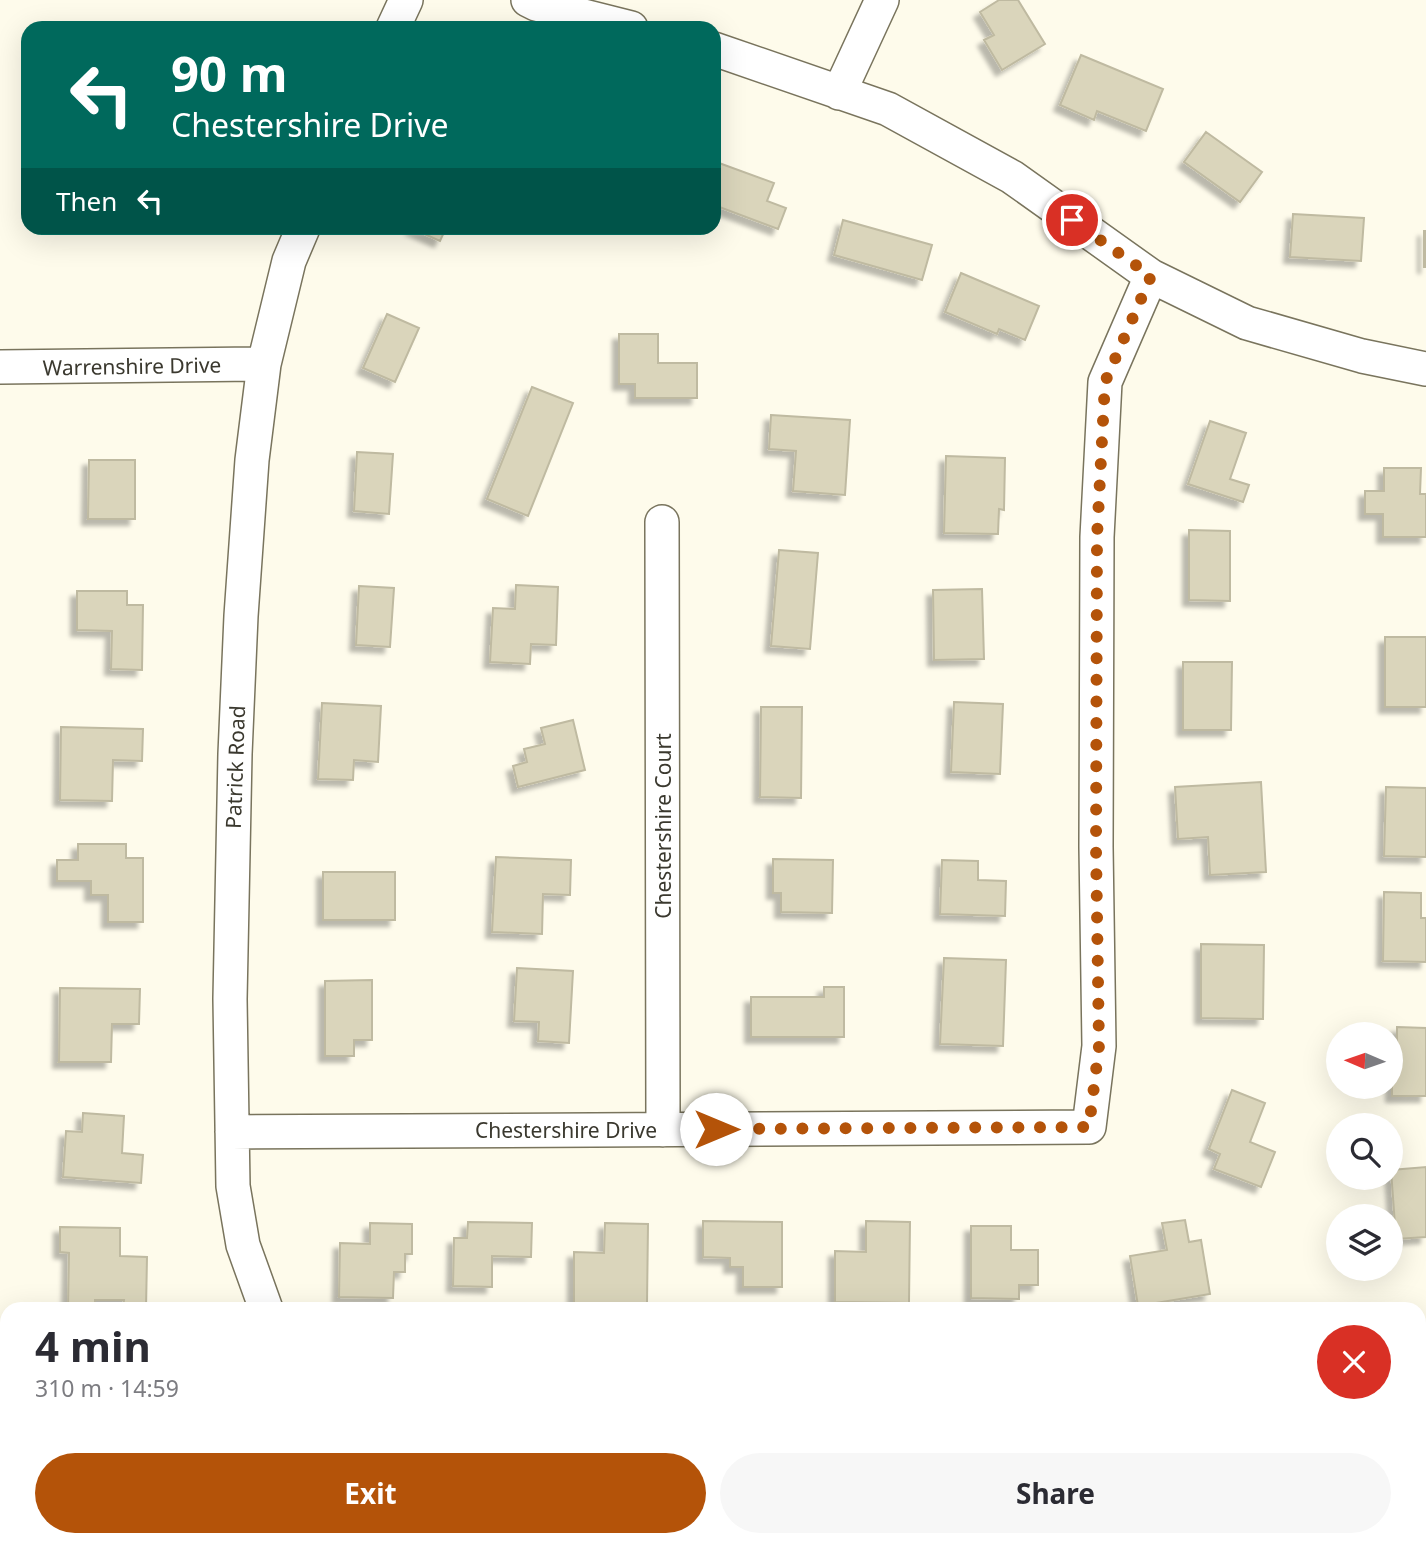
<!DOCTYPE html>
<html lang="en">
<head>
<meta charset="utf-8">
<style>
	:root { --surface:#fff; --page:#f7f7f7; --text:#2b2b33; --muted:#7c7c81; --accent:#b45309 }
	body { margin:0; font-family:"Noto Sans",sans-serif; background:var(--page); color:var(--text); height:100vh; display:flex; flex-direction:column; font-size:26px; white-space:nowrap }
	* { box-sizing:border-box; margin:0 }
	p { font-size:23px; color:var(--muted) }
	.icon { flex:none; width:38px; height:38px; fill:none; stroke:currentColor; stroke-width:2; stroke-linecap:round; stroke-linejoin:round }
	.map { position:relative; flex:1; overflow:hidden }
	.drawer { position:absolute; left:0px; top:1302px; width:1426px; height:245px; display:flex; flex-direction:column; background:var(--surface); border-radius:21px 21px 0 0; box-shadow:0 7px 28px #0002 }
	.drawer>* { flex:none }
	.top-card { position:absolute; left:21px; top:21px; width:700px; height:214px; border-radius:21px; box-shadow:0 7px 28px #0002; background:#00695c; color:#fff; overflow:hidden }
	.needle { width:46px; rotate:272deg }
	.buttons { position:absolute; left:1326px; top:1022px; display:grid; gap:14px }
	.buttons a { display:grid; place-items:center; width:77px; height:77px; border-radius:50%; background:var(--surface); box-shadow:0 7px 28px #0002; font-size:35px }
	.pin { position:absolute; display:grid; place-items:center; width:60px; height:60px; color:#fff; margin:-30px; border:4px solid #fff; border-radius:50%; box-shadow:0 2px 7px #0007 }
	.me { position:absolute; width:77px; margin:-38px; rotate:90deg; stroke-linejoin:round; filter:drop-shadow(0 0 5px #0008) }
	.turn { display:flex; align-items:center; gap:24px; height:147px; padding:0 35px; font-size:32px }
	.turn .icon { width:91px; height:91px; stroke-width:2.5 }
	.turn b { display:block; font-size:49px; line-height:60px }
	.then { display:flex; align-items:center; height:66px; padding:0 35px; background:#0003; gap:14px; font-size:26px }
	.round { display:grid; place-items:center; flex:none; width:74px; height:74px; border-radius:37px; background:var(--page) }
	.summary { display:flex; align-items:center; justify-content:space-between; height:119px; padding:0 35px }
	h1 { font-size:42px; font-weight:700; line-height:52px }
	.primary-button { display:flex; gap:14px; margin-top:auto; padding:14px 35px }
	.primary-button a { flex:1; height:80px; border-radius:42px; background:var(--accent); color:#fff; font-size:28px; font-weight:700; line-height:80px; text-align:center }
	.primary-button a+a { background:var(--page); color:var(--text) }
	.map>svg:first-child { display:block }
</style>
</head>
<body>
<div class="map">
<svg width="1426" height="1547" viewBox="0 0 1426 1547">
	<defs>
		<filter id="shadow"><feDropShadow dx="-6" dy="6" stdDeviation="2" flood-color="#0004"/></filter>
	</defs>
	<rect width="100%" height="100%" fill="#fefbeb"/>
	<path fill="#dad5bb" stroke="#bfbaa1" stroke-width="2" filter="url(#shadow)" d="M999,0H1018L1045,44L1002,70L984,40L994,35L980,12Z
		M1081,55L1163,89L1146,131L1097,111L1094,120L1060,105Z
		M1206,132L1262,172L1240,202L1184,162Z
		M719,163L774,183L767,201L786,208L778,229L714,205V176Z
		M1293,214L1364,218L1361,261L1290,257Z
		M843,220L932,245L922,280L834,255Z
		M411,228H446L440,241Z
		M1424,231H1426V267H1424Z
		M961,273L1039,306L1025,340L999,329L997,334L945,312Z
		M387,314L419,328L395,382L363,368Z
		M619,334H658V363H697V398H635V384H619Z
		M532,387L573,403L528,516L487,499Z
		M771,415L850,420L845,495L793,491L796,451L769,449Z
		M1210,421L1246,433L1230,479L1249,485L1243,502L1188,484Z
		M357,452L393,454L389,514L354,511Z
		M946,456L1005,458L1004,510L999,509L998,534L944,533Z
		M89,460H135V519H88Z
		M1384,468H1421L1420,494H1426V537H1383V514H1365V491H1384Z
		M1189,530L1230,531V601L1189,600Z
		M779,550L818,553L810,649L771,646Z
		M516,585L558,587L556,645L531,644L530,664L490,662L493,608L515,609Z
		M359,586L394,588L390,647L356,645Z
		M982,589L984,659L934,660L933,590Z
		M77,591H127V605H143L142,670L111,669L112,631L77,630Z
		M1385,637H1426V707H1385Z
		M1183,662H1232L1231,730H1183Z
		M954,702L1003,704L1000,774L951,772Z
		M322,703L381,706L378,762L354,760L353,780L318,779Z
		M761,707H802L801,798L760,797Z
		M573,720L585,770L518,787L513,766L527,762L524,749L545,744L541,728Z
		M61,727L143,729L142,761L113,760L112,801L60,800Z
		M1261,782L1266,872L1210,875L1208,837L1178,839L1175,787Z
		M1386,787L1426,788V857L1384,856Z
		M78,844H126V858H143V922H108V895H91V881H57V860H78Z
		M496,857L571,860L570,895L543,894L542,934L492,932Z
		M773,859L833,860L832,913L781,912V893H773Z
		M942,860L978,861V880L1006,881L1005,916L940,914Z
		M323,872H395V920H323Z
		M1384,892L1421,893V918H1426V962L1383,961Z
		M1201,944L1264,945L1263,1019L1201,1018Z
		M944,958L1006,960L1003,1046L940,1044Z
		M517,968L573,971L569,1043L538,1041L539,1022L514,1021Z
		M372,980V1040H354V1056H325V981Z
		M824,987H844V1037H751V997H824Z
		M60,988L140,989L139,1024H112L111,1062H59Z
		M1397,1027L1426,1028V1096H1392V1068H1397Z
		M1232,1090L1265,1103L1250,1142L1275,1152L1261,1187L1214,1169L1220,1154L1209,1149Z
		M83,1113L124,1116L122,1153L143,1155L141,1183L63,1177L66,1131L82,1132Z
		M1426,1167V1237L1396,1239L1391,1170Z
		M1185,1220L1189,1242L1201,1240L1210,1294L1138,1306L1130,1256L1167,1250L1162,1223Z
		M703,1221L782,1222V1287H743V1267H730V1258L703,1257Z
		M866,1221L910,1222L909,1303L835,1302V1251L866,1252Z
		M468,1222L532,1223L531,1257L492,1256V1287L453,1286L454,1238H467Z
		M370,1223L412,1224V1254H405V1272H394L393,1298L339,1297L340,1243L370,1244Z
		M605,1223L648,1224L647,1304L574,1303V1252L604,1253Z
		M971,1226H1011V1250H1038V1285H1019V1299L971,1298Z
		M60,1227L120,1228V1256L147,1257L146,1309H123L124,1300H95V1309H68L69,1253L60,1252Z
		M13,1540H81V1547H13Z
		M146,1540H215V1547H146Z
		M266,1540H344L348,1547H270Z
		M1036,1540H1080V1547H1036Z
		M1170,1540H1226L1208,1547H1173Z"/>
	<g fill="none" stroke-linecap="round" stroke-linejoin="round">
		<g stroke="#79745d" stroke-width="36">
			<path id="minor" d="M528,0L536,4L631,28
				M393,28L406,0
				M714,49L888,109L1012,177L1151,276L1247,323L1362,356L1426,369
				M839,93L882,0
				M0,367L264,364
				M662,522L663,1130
				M232,1132L1089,1127L1099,1046L1096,847L1097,537L1105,382L1151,276
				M266,1309L243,1245L233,1186L230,999L235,754L241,616L252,460L264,364L289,261L303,228"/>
		</g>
		<use href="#minor" stroke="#fff" stroke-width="33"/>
	</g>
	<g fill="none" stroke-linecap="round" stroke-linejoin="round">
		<path stroke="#b45309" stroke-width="12" stroke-dasharray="0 21.6" d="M716,1129L1089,1127L1099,1046L1096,847L1097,537L1105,382L1151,276L1072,220"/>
	</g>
	<g text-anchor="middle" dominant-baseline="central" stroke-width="6" stroke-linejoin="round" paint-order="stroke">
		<g font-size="21" fill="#3a382e" stroke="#fff">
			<text transform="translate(132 366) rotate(-1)">Warrenshire Drive</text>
			<text transform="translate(235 767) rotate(-88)">Patrick Road</text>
			<text transform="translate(663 826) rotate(-90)">Chestershire Court</text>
			<text x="566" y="1130">Chestershire Drive</text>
		</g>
	</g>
</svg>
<div class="buttons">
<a><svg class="needle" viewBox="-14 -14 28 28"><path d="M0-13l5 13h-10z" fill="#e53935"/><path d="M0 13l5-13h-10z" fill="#7c7c81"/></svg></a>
<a><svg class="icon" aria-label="search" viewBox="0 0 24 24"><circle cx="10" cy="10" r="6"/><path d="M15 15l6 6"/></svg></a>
<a><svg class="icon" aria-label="layers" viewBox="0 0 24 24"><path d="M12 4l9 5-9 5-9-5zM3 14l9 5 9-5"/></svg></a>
</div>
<div class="pin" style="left:1072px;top:220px;background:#d93025"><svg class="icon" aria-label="arrive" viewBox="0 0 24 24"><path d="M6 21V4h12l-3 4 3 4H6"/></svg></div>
<svg class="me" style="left:716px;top:1129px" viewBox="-20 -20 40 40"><circle r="19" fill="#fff"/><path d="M0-13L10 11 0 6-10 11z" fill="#b45309"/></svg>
<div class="top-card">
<div class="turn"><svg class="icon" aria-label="left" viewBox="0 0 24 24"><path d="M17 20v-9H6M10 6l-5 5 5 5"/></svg><div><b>90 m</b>Chestershire Drive</div></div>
<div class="then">Then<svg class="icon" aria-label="left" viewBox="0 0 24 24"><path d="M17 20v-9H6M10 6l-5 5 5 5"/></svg></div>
</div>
<section class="drawer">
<div class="summary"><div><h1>4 min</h1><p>310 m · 14:59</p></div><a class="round" style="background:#d93025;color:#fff"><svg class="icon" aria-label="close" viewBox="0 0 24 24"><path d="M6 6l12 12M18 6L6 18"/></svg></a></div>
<div class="primary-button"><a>Exit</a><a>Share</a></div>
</section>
</div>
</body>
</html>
